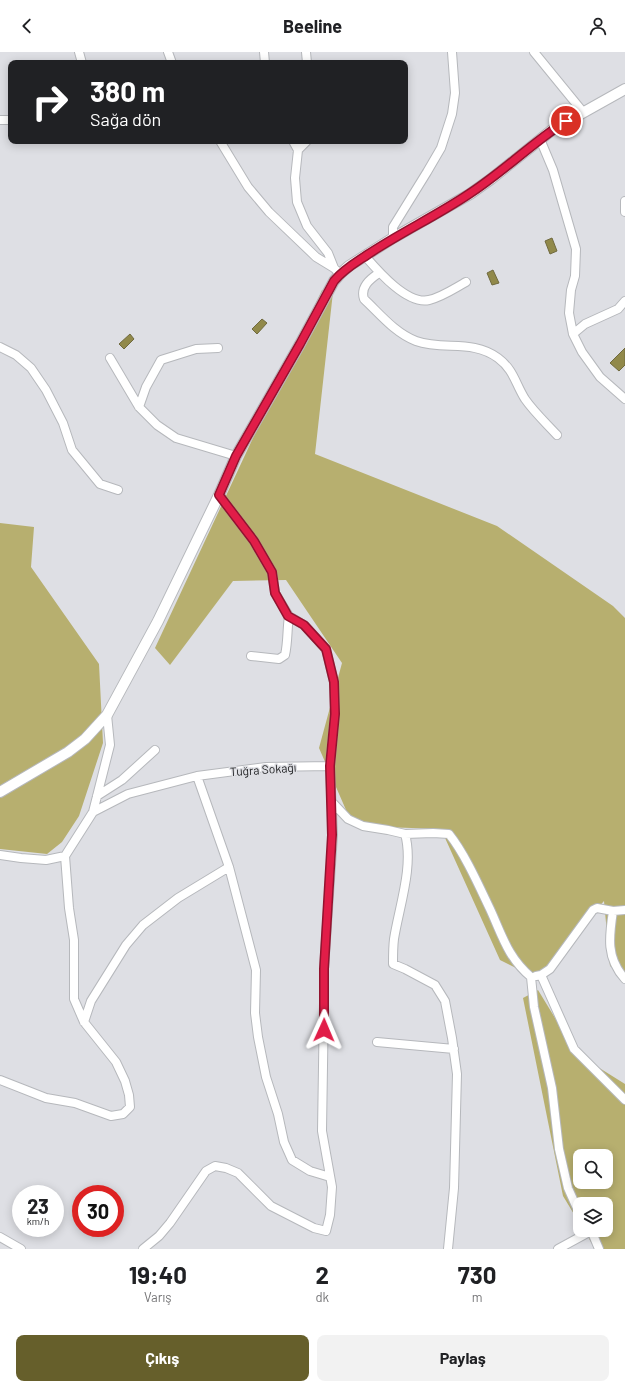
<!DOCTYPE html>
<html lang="tr">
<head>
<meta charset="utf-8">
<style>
	:root { --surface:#fff; --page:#f2f2f2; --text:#202124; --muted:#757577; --accent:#665f2b }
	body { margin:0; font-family:Barlow,sans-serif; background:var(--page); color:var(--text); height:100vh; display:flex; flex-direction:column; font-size:15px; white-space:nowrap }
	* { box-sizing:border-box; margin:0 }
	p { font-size:13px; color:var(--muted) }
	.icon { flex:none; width:22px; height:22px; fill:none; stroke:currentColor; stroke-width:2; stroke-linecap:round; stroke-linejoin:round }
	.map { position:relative; height:1197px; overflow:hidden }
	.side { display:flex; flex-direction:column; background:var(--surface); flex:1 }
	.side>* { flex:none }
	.hud { position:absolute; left:8px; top:8px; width:400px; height:84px; border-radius:8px; box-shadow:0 2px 10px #0003; background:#202124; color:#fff; overflow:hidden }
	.fabs { position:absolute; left:573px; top:1097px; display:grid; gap:8px }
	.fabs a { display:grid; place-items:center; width:40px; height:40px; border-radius:8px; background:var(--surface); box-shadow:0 2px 10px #0003; font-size:20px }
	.speed { position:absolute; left:12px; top:1133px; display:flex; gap:8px; font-size:20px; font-weight:700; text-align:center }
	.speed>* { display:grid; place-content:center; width:52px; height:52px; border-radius:50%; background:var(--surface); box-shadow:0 2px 10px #0003; line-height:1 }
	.speed small { font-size:10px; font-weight:400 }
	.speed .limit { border:6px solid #d22; background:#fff; color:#111 }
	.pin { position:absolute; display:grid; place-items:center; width:34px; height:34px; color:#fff; margin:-17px; border:2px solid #fff; border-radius:50%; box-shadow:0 1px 4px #0007 }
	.me { position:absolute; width:44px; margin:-22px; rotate:1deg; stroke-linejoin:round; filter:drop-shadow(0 0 3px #0008) }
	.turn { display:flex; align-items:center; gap:14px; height:84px; padding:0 16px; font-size:18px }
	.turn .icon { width:52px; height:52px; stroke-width:2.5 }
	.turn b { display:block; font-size:28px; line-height:34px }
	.eta { display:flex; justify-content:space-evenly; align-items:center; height:68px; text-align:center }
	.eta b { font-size:24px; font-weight:700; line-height:28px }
	.primary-button { display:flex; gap:8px; margin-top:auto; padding:8px 16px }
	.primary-button a { flex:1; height:46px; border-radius:8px; background:var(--accent); color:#fff; font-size:16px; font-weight:700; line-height:46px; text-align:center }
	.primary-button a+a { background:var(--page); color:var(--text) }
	header { display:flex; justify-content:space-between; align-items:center; height:52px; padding:0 16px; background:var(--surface); font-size:18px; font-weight:700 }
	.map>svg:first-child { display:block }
</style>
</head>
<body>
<header><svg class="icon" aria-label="back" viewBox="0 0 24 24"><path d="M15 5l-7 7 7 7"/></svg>Beeline<svg class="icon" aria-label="person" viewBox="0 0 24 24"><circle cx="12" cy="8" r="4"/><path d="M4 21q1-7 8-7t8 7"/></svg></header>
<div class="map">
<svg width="625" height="1197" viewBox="0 0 625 1197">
	<rect width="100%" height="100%" fill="#dedfe4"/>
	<path fill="#b7af6f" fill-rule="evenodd" d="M322,238L333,240L315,402L497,474L613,554L625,566V923L610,914L604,849L536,926L500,908L441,777L353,774L319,696L342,611L286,528L233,529L170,613L155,596Z
		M0,471L34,475L31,515L99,612L103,691L79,764L62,790L47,802L0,797Z
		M538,938L577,1002L625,1032V1197H595L584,1178H606V1152H580V1172L563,1144L523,946ZM580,1104H606V1130H580Z"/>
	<path fill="#91894a" stroke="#706a3f" d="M552,186L557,199L550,202L545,189Z
		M493,218L499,231L492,233L487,221Z
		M262,267L267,271L257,282L252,277Z
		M130,282L134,287L124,297L119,292Z
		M625,296V313L619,319L610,311Z"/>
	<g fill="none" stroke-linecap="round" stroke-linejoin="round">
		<g stroke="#b6b8bc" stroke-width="10">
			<path id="minor" d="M79,0L82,11
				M168,0L172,11
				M264,0L265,11
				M306,0L307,11
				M534,0L583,60
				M0,68H11
				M540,87L553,118L576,197L575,224L571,238L569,261L573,282L582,300L600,325L625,347
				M220,89L248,135L269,160L316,205L334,216L340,222
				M293,89L298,98L295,126L297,150L307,174L328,201L334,216
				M298,98L307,89
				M625,149V160
				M393,186V175L427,120L441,96L452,62L455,41L452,0
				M365,204C378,219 407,253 429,248C442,245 455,236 466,230
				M379,221C370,227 360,235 364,247C380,262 395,281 416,289C444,299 472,287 498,306C514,318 515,331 525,347C534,360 546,371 557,383
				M573,282L585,272L618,257L625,249
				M0,295L16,303L31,316L46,338L63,371L72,398L100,432L118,438
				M110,306L139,355L157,373L176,386L236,404
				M139,355L146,335L161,308L196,297L218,296
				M251,604L279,607L285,603C288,590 287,577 289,564
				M197,724L229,815
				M97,744L122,728L155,698
				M332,750L348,767L363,774L388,778L405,782L433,781L449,782C465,802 479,834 490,857C502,883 508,906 531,925L534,955L552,1036L559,1097L568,1136L580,1163
				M93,760L128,742L197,724L266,715L330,714
				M405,782C414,814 399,855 394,887C393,895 393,904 393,912L405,917L435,933L445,949L452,986L457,1022L454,1136L448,1197
				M0,803L21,806L46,808L65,804
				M613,859C609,885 606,906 625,927
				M541,923L574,997L625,1048
				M536,924L541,923L550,917L593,858L597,856L613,859L625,858
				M84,970L91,949L126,893L143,873L178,846L229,815L256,918L255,961L258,985L266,1025L278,1062L284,1090L292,1108L310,1119L330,1125
				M377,990L454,997
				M0,1028L46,1046L75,1051L111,1064L123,1062L130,1055L129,1043L125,1029L116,1010L84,970L74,947V888L69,856L65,804L93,760L110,693L107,663
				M591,1178L599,1197
				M0,1185L21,1197
				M143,1197L159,1184L170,1171L206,1119L215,1114L226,1116L238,1121L271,1154L314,1176L326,1179L330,1163L332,1135L322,1079L324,950V917L333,783L330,714L335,662L334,630L326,597L304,573L289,564L275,541L272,520L254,489L219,443
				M558,1197L591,1179"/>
		</g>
		<g stroke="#b6b8bc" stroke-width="12">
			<path id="tertiary" d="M0,740L68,700L85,687L107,663L158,569L219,443L236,404L300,292L334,229L340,222L349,214L393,186L470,142L491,127L552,78L625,37"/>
		</g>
		<use href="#minor" stroke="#fff" stroke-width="8"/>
		<use href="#tertiary" stroke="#fff" stroke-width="10"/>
	</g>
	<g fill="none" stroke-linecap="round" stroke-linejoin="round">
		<g stroke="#92132f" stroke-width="10">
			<path id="route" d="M324,978V917L332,783L330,714L335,662L334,630L326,597L304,573L288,564L275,541L272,520L254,489L219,443L236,404L300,292L334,229C344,217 355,211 367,203C400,181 436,164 469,142C503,120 532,91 566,69"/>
		</g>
		<use href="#route" stroke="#e11d48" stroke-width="7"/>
	</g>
	<g text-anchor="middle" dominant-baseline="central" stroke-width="3" stroke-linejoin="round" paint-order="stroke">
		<g font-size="12" fill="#222325" stroke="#dedfe4">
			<text transform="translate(263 717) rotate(-4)">Tuğra Sokağı</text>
		</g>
	</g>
</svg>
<div class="fabs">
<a><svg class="icon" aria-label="search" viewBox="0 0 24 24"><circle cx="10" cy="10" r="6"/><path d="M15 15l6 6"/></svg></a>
<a><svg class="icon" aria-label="layers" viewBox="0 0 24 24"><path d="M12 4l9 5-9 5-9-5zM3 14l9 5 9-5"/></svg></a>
</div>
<div class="speed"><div>23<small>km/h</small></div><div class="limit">30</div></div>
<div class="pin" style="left:566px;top:69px;background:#d93025"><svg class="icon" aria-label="arrive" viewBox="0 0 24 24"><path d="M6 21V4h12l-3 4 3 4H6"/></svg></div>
<svg class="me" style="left:324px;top:978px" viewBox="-20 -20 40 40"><path d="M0-17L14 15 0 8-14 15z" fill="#e11d48" stroke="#fff" stroke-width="4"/></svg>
<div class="hud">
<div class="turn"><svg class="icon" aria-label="right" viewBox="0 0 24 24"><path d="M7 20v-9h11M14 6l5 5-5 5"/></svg><div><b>380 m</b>Sağa dön</div></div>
</div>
</div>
<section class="side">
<div class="eta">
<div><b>19:40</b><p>Varış</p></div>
<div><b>2</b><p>dk</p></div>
<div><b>730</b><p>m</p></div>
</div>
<div class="primary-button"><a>Çıkış</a><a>Paylaş</a></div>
</section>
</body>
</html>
